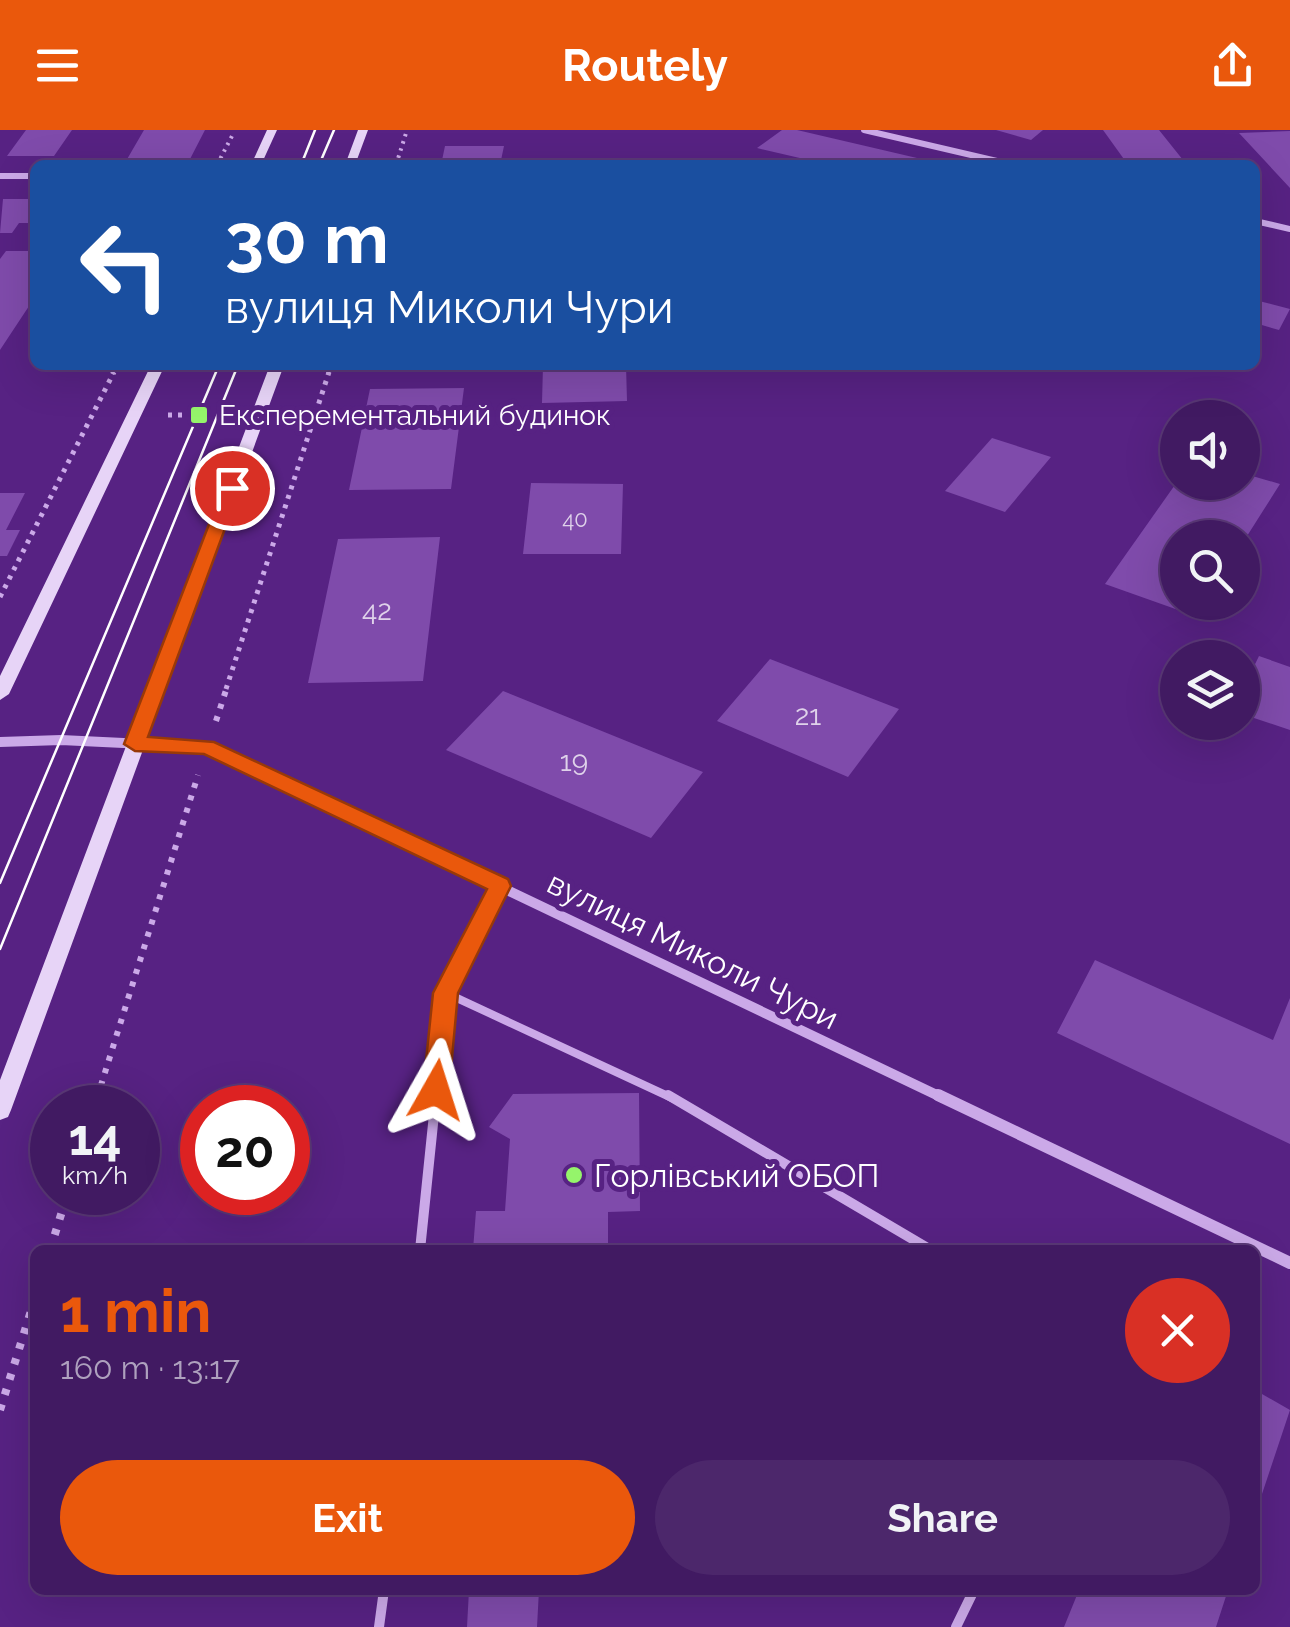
<!DOCTYPE html>
<html lang="en">
<head>
<meta charset="utf-8">
<style>
	:root { --surface:#411a62; --page:#4c276b; --text:#f1f3f6; --muted:#aea1be; --line:#5a3877; --accent:#ea580c }
	body { margin:0; font-family:Raleway,sans-serif; background:var(--page); color:var(--text); height:100vh; display:flex; flex-direction:column; font-size:38px; white-space:nowrap }
	* { box-sizing:border-box; margin:0 }
	p { font-size:32px; color:var(--muted) }
	.icon { flex:none; width:55px; height:55px; fill:none; stroke:currentColor; stroke-width:2; stroke-linecap:round; stroke-linejoin:round }
	.map { position:relative; flex:1; overflow:hidden }
	.panel { position:absolute; left:30px; top:1115px; width:1230px; height:350px; display:flex; flex-direction:column; background:var(--surface); border-radius:15px; box-shadow:0 10px 40px #0002,0 0 0 2px var(--line) }
	.panel>* { flex:none }
	.banner { position:absolute; left:30px; top:30px; width:1230px; height:210px; border-radius:15px; box-shadow:0 10px 40px #0002,0 0 0 2px var(--line); background:#1a4fa0; color:#fff; overflow:hidden }
	.buttons { position:absolute; left:1160px; top:270px; display:grid; gap:20px }
	.buttons a { display:grid; place-items:center; width:100px; height:100px; border-radius:50%; background:var(--surface); box-shadow:0 10px 40px #0002,0 0 0 2px var(--line); font-size:50px }
	.speed { position:absolute; left:30px; top:955px; display:flex; gap:20px; font-size:50px; font-weight:700; text-align:center }
	.speed>* { display:grid; place-content:center; width:130px; height:130px; border-radius:50%; background:var(--surface); box-shadow:0 10px 40px #0002,0 0 0 2px var(--line); line-height:1 }
	.speed small { font-size:25px; font-weight:400 }
	.speed .limit { border:15px solid #d22; background:#fff; color:#111 }
	.pin { position:absolute; display:grid; place-items:center; width:85px; height:85px; color:#fff; margin:-42px; border:5px solid #fff; border-radius:50%; box-shadow:0 2px 10px #0007 }
	.me { position:absolute; width:110px; margin:-55px; rotate:6deg; stroke-linejoin:round; filter:drop-shadow(0 0 8px #0008) }
	.turn { display:flex; align-items:center; gap:35px; height:210px; padding:0 30px; font-size:45px }
	.turn .icon { width:130px; height:130px; stroke-width:2.5 }
	.turn b { display:block; font-size:70px; line-height:85px }
	.round { display:grid; place-items:center; flex:none; width:105px; height:105px; border-radius:52px; background:var(--page) }
	.overview { display:flex; align-items:center; justify-content:space-between; height:170px; padding:0 30px }
	h1 { font-size:60px; font-weight:700; line-height:75px; color:var(--accent) }
	.action { display:flex; gap:20px; margin-top:auto; padding:20px 30px }
	.action a { flex:1; height:115px; border-radius:60px; background:var(--accent); color:#fff; font-size:40px; font-weight:700; line-height:115px; text-align:center }
	.action a+a { background:var(--page); color:var(--text) }
	header { display:flex; justify-content:space-between; align-items:center; height:130px; padding:0 30px; background:var(--accent); color:#fff; font-size:45px; font-weight:700 }
	.map>svg:first-child { display:block }
</style>
</head>
<body>
<header><svg class="icon" aria-label="menu" viewBox="0 0 24 24"><path d="M4 6h16M4 12h16M4 18h16"/></svg>Routely<svg class="icon" aria-label="share" viewBox="0 0 24 24"><path d="M12 15V3M7 8l5-5 5 5M5 13v7h14v-7"/></svg></header>
<div class="map">
<svg width="1290" height="1497" viewBox="0 0 1290 1497">
	<rect width="100%" height="100%" fill="#572283"/>
	<path fill="#7f4bab" d="M26,0H72L54,26H7Z
		M144,0H205L189,31H126Z
		M782,0H797L917,28L909,35H830L757,18Z
		M996,0H1043L1031,10Z
		M1103,0H1159L1183,30L1126,32Z
		M1290,1V58L1239,3Z
		M445,16H504L500,35H441Z
		M3,69H35V93H19L12,103H0Z
		M6,121H35V167L0,220V129Z
		M1255,170L1290,179L1279,200L1255,193Z
		M543,235H626L627,271L542,273Z
		M464,258L451,359L349,360L370,259Z
		M992,308L1051,327L1005,382L945,361Z
		M1242,343L1280,354L1242,414V408H1178V472H1206L1198,487L1105,454L1177,352H1242Z
		M531,353L623,354L621,424H523Z
		M0,363H25L6,400H20L7,426H0Z
		M440,407L423,551L308,553L338,409Z
		M1259,526L1290,537V600L1242,584V561Z
		M770,529L899,579L848,647L717,591Z
		M503,561L703,642L651,708L446,620Z
		M1095,830L1273,910L1290,868V1014L1057,903Z
		M639,963L640,1081L608,1082V1120H473L476,1081H505L510,1009L489,997L513,964Z
		M1255,1260L1290,1280L1256,1382H1255Z
		M469,1460H539L537,1497H467Z
		M1079,1460H1228L1216,1497H1064Z"/>
	<g fill="none" stroke-linecap="round" stroke-linejoin="round">
		<path stroke="#cba9e8" stroke-width="4" stroke-dasharray="2.5 5" stroke-linecap="butt" d="M217,35L232,6
			M396,35L407,0
			M112,244L117,235
			M328,244L331,235"/>
		<path stroke="#cba9e8" stroke-width="5" stroke-dasharray="4 6" stroke-linecap="butt" d="M168,285H199
			M0,467L114,242
			M226,559L329,242"/>
		<path stroke="#cba9e8" stroke-width="6" stroke-dasharray="5 8" stroke-linecap="butt" d="M216,591L227,557
			M97,968L198,645"/>
		<path stroke="#cba9e8" stroke-width="8" stroke-dasharray="6 10" stroke-linecap="butt" d="M94,978L98,965
			M50,1120L68,1062
			M0,1280L35,1168"/>
		<path stroke="#cba9e8" stroke-width="8" d="M446,863L672,968
			M435,968L446,863L500,755"/>
		<path stroke="#cba9e8" stroke-width="10" d="M668,965L931,1120
			M420,1120L436,965
			M379,1497L384,1460
			M956,1497L974,1460"/>
		<path stroke="#cba9e8" stroke-width="6" d="M864,0L1014,35
			M0,46H35
			M1255,91L1290,99"/>
		<path stroke="#cba9e8" stroke-width="10" d="M0,612L61,610L207,617L943,968"/>
		<path stroke="#cba9e8" stroke-width="12" d="M938,965L1290,1133"/>
		<path fill="#e7d4f7" fill-rule="evenodd" d="M267,0H277L261,35H251Z
			M358,0H368L355,35H345Z
			M151,235H165L9,564L0,570V546Z
			M270,235H284L11,980L8,987L0,990V950Z"/>
		<path stroke="#fff" stroke-width="2.5" d="M301,35L315,0
			M319,35L334,0
			M0,753L219,235
			M0,819L238,235"/>
	</g>
	<path fill="#ea580c" stroke="#983908" stroke-width="2.5" d="M232,353L240,358L148,607L214,612L508,749L511,756L458,863L449,960L445,968L436,972L427,968L423,960L433,863L487,759L204,624L135,621L124,614L223,358Z"/>
	<g fill="#95f46b" stroke="#572283" stroke-width="4">
		<rect x="189" y="275" width="20" height="20" rx="5"/>
		<circle cx="574" cy="1045" r="10"/>
	</g>
	<g text-anchor="middle" dominant-baseline="central" stroke-width="10" stroke-linejoin="round" paint-order="stroke">
		<g font-size="22" fill="#dfd2ea">
			<text x="575" y="389">40</text>
		</g>
		<g font-size="28" fill="#fff" stroke="#572283" text-anchor="start">
			<text x="219" y="285">Експерементальний будинок</text>
		</g>
		<g font-size="28" fill="#dfd2ea">
			<text x="377" y="480">42</text>
			<text x="808" y="585">21</text>
			<text x="574" y="631">19</text>
		</g>
		<g font-size="32" fill="#fff" stroke="#572283">
			<text transform="translate(693 820) rotate(26)">вулиця Миколи Чури</text>
		</g>
		<g font-size="32" fill="#fff" stroke="#572283" text-anchor="start">
			<text x="594" y="1045">Горлівський ОБОП</text>
		</g>
	</g>
</svg>
<div class="buttons">
<a><svg class="icon" aria-label="sound" viewBox="0 0 24 24"><path d="M4 9h4l5-4v14l-5-4H4zM17 9q2 3 0 6"/></svg></a>
<a><svg class="icon" aria-label="search" viewBox="0 0 24 24"><circle cx="10" cy="10" r="6"/><path d="M15 15l6 6"/></svg></a>
<a><svg class="icon" aria-label="layers" viewBox="0 0 24 24"><path d="M12 4l9 5-9 5-9-5zM3 14l9 5 9-5"/></svg></a>
</div>
<div class="speed"><div>14<small>km/h</small></div><div class="limit">20</div></div>
<div class="pin" style="left:232px;top:358px;background:#d93025"><svg class="icon" aria-label="arrive" viewBox="0 0 24 24"><path d="M6 21V4h12l-3 4 3 4H6"/></svg></div>
<svg class="me" style="left:436px;top:960px" viewBox="-20 -20 40 40"><path d="M0-17L14 15 0 8-14 15z" fill="#ea580c" stroke="#fff" stroke-width="4"/></svg>
<div class="banner">
<div class="turn"><svg class="icon" aria-label="left" viewBox="0 0 24 24"><path d="M17 20v-9H6M10 6l-5 5 5 5"/></svg><div><b>30 m</b>вулиця Миколи Чури</div></div>
</div>
<section class="panel">
<div class="overview"><div><h1>1 min</h1><p>160 m · 13:17</p></div><a class="round" style="background:#d93025;color:#fff"><svg class="icon" aria-label="close" viewBox="0 0 24 24"><path d="M6 6l12 12M18 6L6 18"/></svg></a></div>
<div class="action"><a>Exit</a><a>Share</a></div>
</section>
</div>
</body>
</html>
